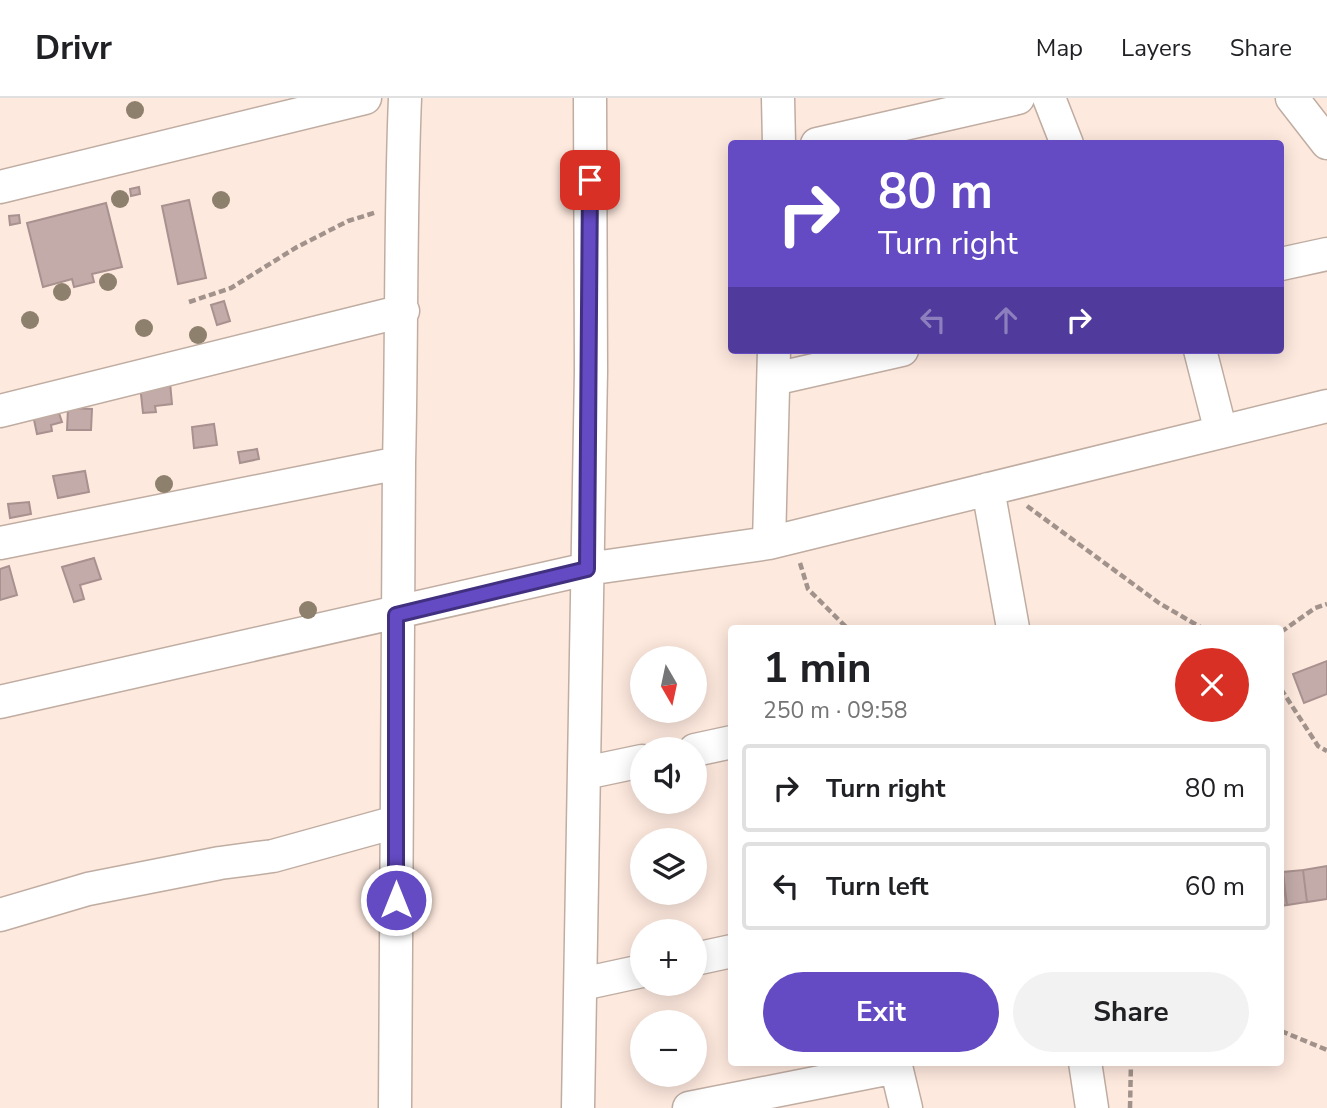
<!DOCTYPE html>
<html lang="en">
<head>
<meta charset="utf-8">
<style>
	:root { --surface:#fff; --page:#f2f2f2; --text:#202124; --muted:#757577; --line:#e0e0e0; --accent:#644ac3 }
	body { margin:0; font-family:"Nunito Sans",sans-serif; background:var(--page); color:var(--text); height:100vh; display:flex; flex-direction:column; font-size:26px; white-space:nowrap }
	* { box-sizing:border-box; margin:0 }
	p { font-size:23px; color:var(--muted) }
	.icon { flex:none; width:38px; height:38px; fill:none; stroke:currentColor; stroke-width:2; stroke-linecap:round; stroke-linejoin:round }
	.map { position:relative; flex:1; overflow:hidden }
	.panel { position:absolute; left:728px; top:527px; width:556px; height:441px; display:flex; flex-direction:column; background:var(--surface); border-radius:7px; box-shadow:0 4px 18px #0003 }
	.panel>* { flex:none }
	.guide { position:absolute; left:728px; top:42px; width:556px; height:214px; border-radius:7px; box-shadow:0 4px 18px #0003; background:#644ac3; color:#fff; overflow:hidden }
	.needle { width:46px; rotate:171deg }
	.buttons { position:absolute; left:630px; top:548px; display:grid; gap:14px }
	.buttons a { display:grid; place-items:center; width:77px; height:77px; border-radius:50%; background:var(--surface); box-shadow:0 4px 18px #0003; font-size:35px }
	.pin { position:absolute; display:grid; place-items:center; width:60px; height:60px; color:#fff; margin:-30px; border-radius:14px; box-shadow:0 4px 10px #0006 }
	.me { position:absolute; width:77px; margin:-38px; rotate:0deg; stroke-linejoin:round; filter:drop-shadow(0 0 5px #0008) }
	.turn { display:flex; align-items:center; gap:24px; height:147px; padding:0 35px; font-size:32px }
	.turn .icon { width:91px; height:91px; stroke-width:2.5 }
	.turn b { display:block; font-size:49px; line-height:60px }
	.lanes { display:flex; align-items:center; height:66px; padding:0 35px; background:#0003; justify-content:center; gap:35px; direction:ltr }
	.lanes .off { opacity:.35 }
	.round { display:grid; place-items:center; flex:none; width:74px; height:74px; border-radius:37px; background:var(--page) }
	.headline { display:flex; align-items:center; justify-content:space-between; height:119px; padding:0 35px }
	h1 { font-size:42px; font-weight:700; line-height:52px }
	.primary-button { display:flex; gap:14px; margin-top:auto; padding:14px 35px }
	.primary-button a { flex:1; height:80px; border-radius:42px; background:var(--accent); color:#fff; font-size:28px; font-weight:700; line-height:80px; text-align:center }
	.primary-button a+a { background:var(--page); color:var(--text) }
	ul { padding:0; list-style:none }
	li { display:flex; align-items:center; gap:21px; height:88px; margin:0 14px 10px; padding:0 21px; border:4px solid var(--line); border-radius:7px }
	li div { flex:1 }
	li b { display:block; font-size:26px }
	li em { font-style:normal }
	header { display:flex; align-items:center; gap:42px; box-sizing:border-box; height:98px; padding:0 35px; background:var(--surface); border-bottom:2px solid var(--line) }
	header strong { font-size:33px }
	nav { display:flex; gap:38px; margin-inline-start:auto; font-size:24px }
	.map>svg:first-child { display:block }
</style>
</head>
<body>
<header>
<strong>Drivr</strong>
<nav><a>Map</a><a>Layers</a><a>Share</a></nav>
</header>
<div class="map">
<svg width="1327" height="1010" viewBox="0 0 1327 1010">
	<rect width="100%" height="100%" fill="#fee9de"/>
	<path fill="#c2aba8" stroke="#a8918f" stroke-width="2" d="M139,89L140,96L131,98L130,91Z
		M189,102L206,180L178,186L162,108Z
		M106,105L122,169L92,176L94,184L74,189L72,181L43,189L27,125Z
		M19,117L20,125L10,127L9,118Z
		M224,203L230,223L217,227L211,207Z
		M170,284L172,306L155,308L156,314L143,315L140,287Z
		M68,310L92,311L91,332H67Z
		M58,312L62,324L51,327L52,333L37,336L33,317Z
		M214,326L217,347L194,350L192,329Z
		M257,351L259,361L240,365L238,354Z
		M85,373L89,394L58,400L53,378Z
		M29,404L31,416L10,420L8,406Z
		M94,460L101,481L80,487L84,501L74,504L62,469Z
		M9,468L17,497L0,502V471Z
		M1327,563V596L1304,605L1293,576Z
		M1327,768V801L1307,804L1303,772Z
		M1303,772L1307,804L1287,807L1283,774Z
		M1281,774L1287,807L1281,808Z"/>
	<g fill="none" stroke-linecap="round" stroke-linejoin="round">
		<g stroke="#c0ada2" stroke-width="35">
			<path id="minor" d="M778,0L779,46
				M1049,0L1067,46
				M1292,0L1327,45
				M817,46L1018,0
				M0,89L365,0
				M1281,166L1327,156
				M1200,252L1221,334
				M774,281L902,252
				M0,313L403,213
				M399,365C402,243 400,122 405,0
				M988,391L1013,530
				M0,445L399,365L395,1010
				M769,445L774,252
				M0,604L587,471L769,445L1327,308
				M695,652L732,644
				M585,675L642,663
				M0,817L88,791L220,765L273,758L396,724
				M695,861L732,853
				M582,886L642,873
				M895,964L906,1010
				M1085,964L1092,1010
				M578,1010L591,273L590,0
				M689,1010L896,969"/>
		</g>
		<path stroke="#a1938b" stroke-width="4.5" stroke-dasharray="7 3.5" stroke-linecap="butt" d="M189,204L231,190L297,149L348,123L377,114
			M1027,408L1159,505L1202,530
			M800,465L808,491L847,530
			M1281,534L1315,510L1327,506
			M1281,591L1318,648L1327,653
			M1281,933L1327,952
			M1130,1010L1131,964"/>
		<use href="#minor" stroke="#fff" stroke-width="32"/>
	</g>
	<g fill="#8d806c">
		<circle cx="135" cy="12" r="9"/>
		<circle cx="120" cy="101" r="9"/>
		<circle cx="221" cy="102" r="9"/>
		<circle cx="108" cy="184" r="9"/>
		<circle cx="62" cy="194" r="9"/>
		<circle cx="30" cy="222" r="9"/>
		<circle cx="144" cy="230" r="9"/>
		<circle cx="198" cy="237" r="9"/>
		<circle cx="164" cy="386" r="9"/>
		<circle cx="308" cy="512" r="9"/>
	</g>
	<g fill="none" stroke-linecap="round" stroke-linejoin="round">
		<g stroke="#41307f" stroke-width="18">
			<path id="route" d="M396,802V517L587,471L590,82"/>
		</g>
		<use href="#route" stroke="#644ac3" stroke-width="12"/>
	</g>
</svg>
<div class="buttons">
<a><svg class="needle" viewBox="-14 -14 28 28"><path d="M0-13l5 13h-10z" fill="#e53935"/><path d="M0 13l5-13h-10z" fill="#757577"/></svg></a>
<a><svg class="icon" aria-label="sound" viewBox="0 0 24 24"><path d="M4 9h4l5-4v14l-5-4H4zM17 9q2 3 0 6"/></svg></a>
<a><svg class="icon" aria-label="layers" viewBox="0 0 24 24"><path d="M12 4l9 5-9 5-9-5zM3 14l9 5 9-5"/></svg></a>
<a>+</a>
<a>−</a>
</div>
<div class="pin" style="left:590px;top:82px;background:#d93025"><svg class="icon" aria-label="arrive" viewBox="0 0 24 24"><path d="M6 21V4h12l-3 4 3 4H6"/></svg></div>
<svg class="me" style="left:396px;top:802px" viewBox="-20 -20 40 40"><circle r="17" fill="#644ac3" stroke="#fff" stroke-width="3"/><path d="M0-11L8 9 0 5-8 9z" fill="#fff"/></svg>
<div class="guide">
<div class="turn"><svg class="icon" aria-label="right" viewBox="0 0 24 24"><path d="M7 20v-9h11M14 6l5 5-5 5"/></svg><div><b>80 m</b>Turn right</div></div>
<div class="lanes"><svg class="icon off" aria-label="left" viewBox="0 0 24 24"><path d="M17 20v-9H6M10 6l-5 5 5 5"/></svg><svg class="icon off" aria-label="ahead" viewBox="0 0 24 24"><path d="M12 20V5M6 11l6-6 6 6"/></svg><svg class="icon" aria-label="right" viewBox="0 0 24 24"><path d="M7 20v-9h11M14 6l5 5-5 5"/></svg></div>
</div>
<section class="panel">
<div class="headline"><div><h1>1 min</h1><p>250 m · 09:58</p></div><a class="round" style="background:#d93025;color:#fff"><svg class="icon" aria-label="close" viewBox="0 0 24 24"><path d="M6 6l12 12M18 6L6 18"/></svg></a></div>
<ul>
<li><svg class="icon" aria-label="right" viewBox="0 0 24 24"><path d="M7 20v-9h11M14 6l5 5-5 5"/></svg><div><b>Turn right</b></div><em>80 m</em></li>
<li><svg class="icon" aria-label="left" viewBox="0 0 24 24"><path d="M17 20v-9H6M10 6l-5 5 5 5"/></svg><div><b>Turn left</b></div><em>60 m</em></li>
</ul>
<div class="primary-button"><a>Exit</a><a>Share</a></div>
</section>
</div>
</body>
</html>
